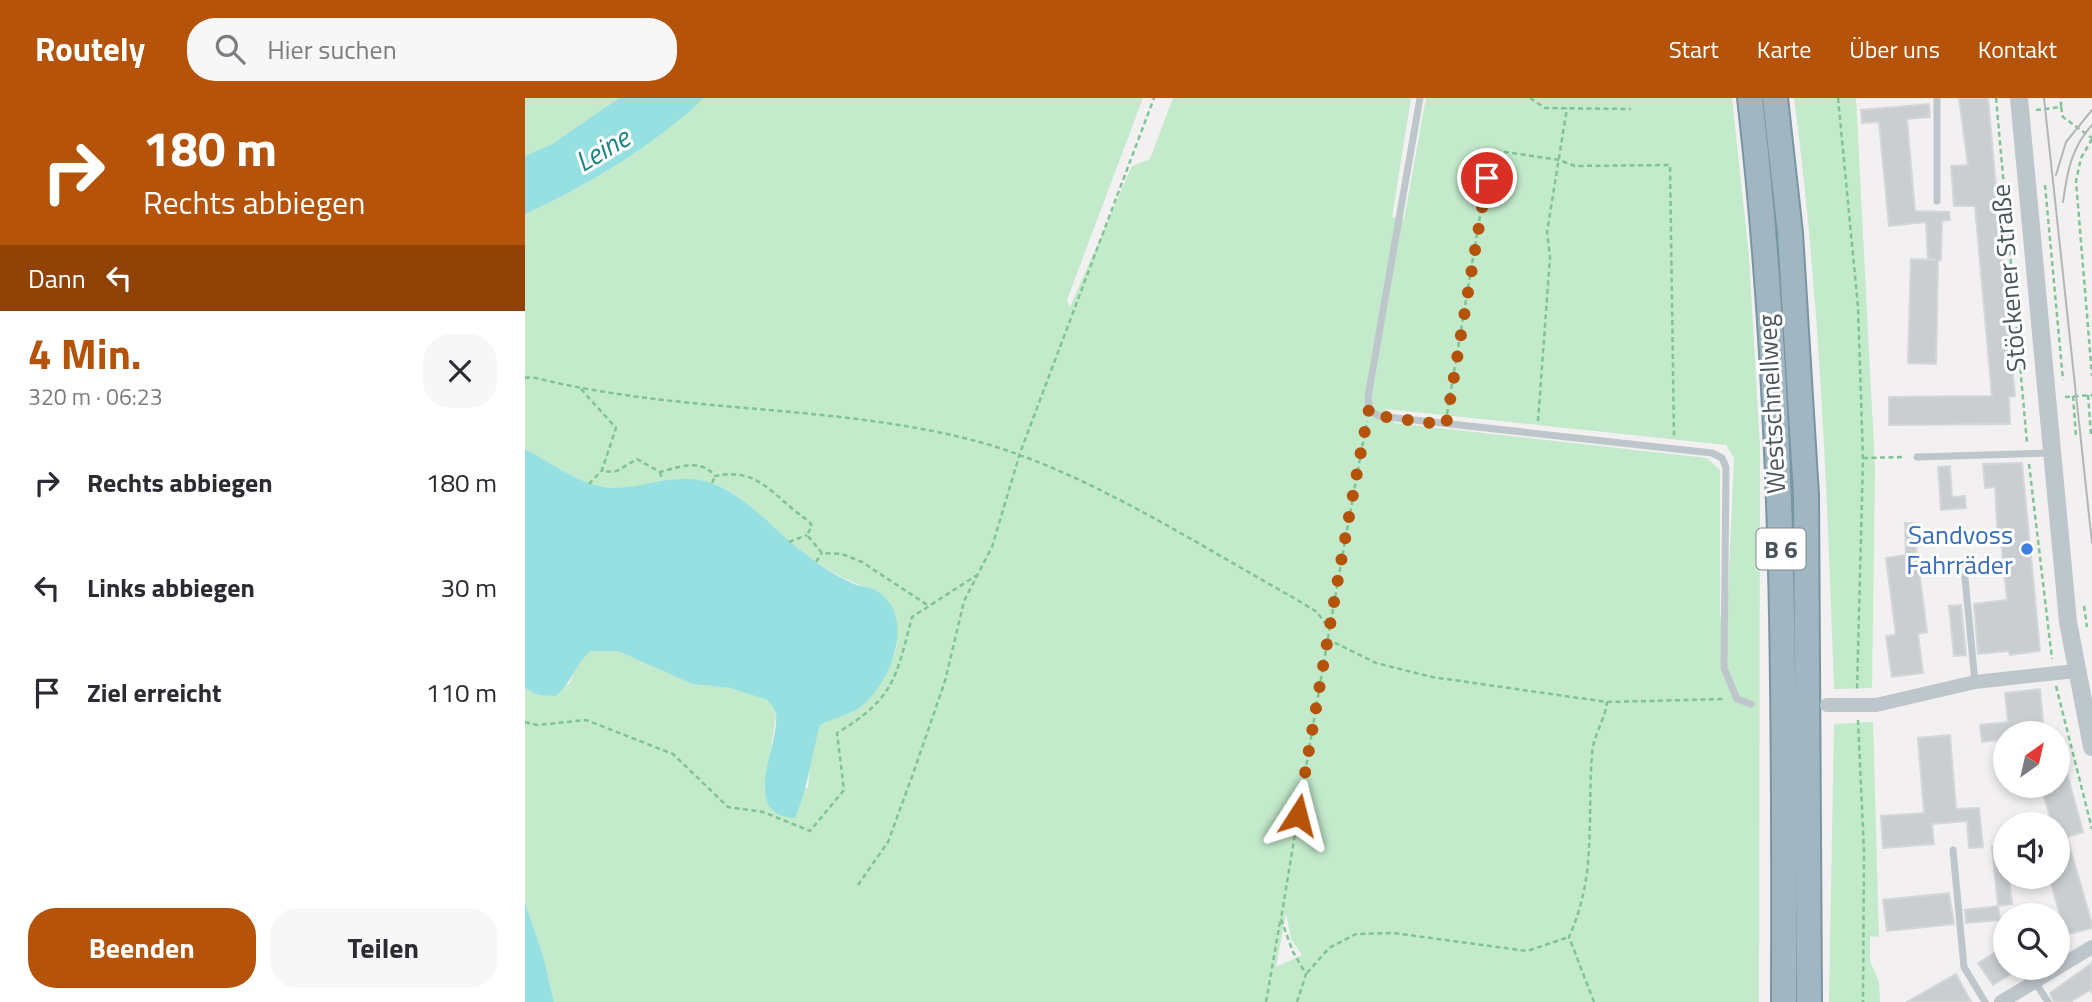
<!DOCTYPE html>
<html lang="de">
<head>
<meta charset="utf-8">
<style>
	:root { --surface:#fff; --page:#f7f7f7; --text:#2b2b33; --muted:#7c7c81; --accent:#b45309 }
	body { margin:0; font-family:"Titillium Web",sans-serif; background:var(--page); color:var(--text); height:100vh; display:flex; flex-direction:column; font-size:26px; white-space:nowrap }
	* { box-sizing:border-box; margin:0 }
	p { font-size:23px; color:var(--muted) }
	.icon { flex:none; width:38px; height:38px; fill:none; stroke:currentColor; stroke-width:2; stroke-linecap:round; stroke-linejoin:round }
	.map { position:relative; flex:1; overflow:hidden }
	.sheet { display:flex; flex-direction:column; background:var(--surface); width:525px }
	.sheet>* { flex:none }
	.hud { background:#b45309; color:#fff; overflow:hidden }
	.needle { width:46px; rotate:34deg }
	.fabs { position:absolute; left:1468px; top:623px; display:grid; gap:14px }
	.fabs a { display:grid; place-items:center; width:77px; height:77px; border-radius:50%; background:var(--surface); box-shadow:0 4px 10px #0003; font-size:35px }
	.pin { position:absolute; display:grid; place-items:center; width:60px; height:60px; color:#fff; margin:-30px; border:4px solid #fff; border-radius:50%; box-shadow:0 2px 7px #0007 }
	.me { position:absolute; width:77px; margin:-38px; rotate:9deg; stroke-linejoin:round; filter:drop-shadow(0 0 5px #0008) }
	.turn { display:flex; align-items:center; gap:24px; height:147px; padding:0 28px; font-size:32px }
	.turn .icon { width:91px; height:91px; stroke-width:2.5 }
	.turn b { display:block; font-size:49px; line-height:60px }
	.then { display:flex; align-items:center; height:66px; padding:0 28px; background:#0003; gap:14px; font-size:26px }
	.round { display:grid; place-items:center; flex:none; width:74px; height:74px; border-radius:28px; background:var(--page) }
	.overview { display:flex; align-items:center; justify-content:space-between; height:119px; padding:0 28px }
	h1 { font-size:42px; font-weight:700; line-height:52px; color:var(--accent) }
	.action { display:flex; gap:14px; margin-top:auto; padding:14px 28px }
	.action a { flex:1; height:80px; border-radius:28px; background:var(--accent); color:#fff; font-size:28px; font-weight:700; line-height:80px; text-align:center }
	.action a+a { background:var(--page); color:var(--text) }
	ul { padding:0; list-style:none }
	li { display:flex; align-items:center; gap:21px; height:105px; padding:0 28px }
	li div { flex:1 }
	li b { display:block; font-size:26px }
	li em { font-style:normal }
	header { display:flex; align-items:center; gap:42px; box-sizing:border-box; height:98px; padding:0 35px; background:var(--accent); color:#fff }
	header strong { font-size:33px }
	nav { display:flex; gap:38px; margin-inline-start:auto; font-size:24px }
	.search { width:490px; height:63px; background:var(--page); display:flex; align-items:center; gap:18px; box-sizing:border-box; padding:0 24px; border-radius:28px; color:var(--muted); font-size:26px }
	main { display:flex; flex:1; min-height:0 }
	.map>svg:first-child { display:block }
</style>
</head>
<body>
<header>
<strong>Routely</strong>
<div class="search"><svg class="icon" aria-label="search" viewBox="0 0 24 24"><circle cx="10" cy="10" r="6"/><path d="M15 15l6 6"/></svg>Hier suchen</div>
<nav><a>Start</a><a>Karte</a><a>Über uns</a><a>Kontakt</a></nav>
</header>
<main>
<section class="sheet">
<div class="hud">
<div class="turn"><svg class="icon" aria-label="right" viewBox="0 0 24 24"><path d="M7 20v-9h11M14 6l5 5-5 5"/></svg><div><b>180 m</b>Rechts abbiegen</div></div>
<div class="then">Dann<svg class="icon" aria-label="left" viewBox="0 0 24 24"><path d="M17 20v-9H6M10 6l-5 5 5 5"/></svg></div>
</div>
<div class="overview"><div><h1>4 Min.</h1><p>320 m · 06:23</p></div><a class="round"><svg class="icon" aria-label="close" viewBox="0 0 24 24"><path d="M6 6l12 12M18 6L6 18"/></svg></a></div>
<ul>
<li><svg class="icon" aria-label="right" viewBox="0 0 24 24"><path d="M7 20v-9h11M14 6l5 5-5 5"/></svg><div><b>Rechts abbiegen</b></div><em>180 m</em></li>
<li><svg class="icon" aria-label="left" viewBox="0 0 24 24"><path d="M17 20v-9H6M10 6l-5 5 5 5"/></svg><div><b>Links abbiegen</b></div><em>30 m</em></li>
<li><svg class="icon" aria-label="arrive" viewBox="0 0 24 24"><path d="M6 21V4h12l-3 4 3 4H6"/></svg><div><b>Ziel erreicht</b></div><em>110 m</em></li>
</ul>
<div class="action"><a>Beenden</a><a>Teilen</a></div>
</section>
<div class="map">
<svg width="1567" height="904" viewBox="0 0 1567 904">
	<rect width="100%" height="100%" fill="#f2f0f0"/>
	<path fill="#c3eacb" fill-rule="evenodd" d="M0,0H94L27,46L0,58Z
		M179,0H618L542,202L545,209L607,68L625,61L648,0H886L867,119L879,121L901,0H1207L1224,158L1235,349L1234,904H29L18,857L0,805V590L13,597L44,586L54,563L66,553H93L167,586L205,590L244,602L251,618L239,692L283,690L286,657L295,627C320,614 377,571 372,539C369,524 359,507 353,493C316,483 286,462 256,438C235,420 216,394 189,386C159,378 117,391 87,390C57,389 27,365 0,351V116C63,87 129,48 179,0ZM861,311L1201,347L1209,360L1202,520L1195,519V372L1182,360L869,325ZM761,815L766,841L777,857L751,869Z
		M1269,0H1331L1350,370L1347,590L1309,591C1302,393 1295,196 1269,0Z
		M1348,624L1354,839L1345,838V863L1354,884L1355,904H1304L1309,626Z"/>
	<path fill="#96e0e1" d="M94,0H179C129,48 63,87 0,116V58L27,46Z
		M0,351C27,365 56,388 87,390C122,391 148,373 186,385C222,397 249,433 279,455C294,467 311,478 329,486C336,489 347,489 354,494C392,522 365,587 334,610C323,617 307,621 295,627C286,659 283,689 270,720C213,717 255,645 251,617C250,613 246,606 243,602L205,590L167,586L93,553H66C49,567 48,583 31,598L13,597L0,590Z
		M0,805L18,857L29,904H0Z"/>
	<path fill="#caced0" stroke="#d4d7da" stroke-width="2" d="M1434,0H1463L1490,298L1484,299L1485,326L1364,327V299L1467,298L1450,108H1429L1426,68L1443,67Z
		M1404,6L1405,19L1382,21L1390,113L1424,114L1425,122L1417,123L1416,162H1413L1411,266L1383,265L1386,161L1411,162L1403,161L1401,124L1364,128L1354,24L1337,25L1336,12Z
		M1497,365L1515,553L1485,557L1484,553L1453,556L1449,506L1482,502L1476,442H1473L1470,389L1460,390L1458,366Z
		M1425,368L1427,399L1440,398L1441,410L1416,412L1413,369Z
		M1380,425H1388L1402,534L1393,536L1398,575L1367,579L1361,538L1371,537L1361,460L1381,457Z
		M1436,507L1441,557L1429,558L1424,508Z
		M1515,591L1519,635H1480V641L1457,644L1455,627L1483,624L1480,595Z
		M1425,637L1431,711L1454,710L1458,749L1444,750L1442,723L1407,726L1409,746L1358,750L1356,718L1399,715L1393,640Z
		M1537,657L1558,734L1542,739L1567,826V830L1541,837L1524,779H1533V726H1527L1516,688H1533V658Z
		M1480,748V779H1484L1487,806L1473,808L1467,749Z
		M1424,795L1429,826L1362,833L1358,802Z
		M1473,808L1475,822L1441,825L1440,812Z
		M1480,848V870H1496L1468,887L1453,865Z
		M1567,865V895L1565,892L1545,904H1529L1525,895Z
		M1431,876L1446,904H1382Z"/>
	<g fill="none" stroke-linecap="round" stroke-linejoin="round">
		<g stroke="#7895a4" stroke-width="28">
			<path id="trunk" d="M1225,0C1260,300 1260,602 1259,904
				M1250,0L1265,135L1281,397L1284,904"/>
		</g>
		<path stroke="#80c495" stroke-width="2.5" stroke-dasharray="5 3.5" stroke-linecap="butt" d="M1005,0L1020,10L1106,11
			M1313,0L1333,209L1338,360L1332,594
			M1471,0L1502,345
			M1536,9L1538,19L1567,40
			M1511,12L1536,9V0
			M1567,41L1556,60L1551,83L1567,278
			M1520,87L1538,282
			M0,280L7,279C151,316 303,305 447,342C556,370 670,445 769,500L792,514L802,528
			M56,291L91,330L77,372L78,374L92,373L112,361L135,374C154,369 176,360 190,378C236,368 250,402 284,423L287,428L282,437L297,455L317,456L337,464L404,508
			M1563,297L1566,337
			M1548,298L1551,339
			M1540,299L1567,297
			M922,316L966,52L1034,62L1050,68L1145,67L1149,340
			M1013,323L1025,159L1022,134L1042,10
			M1338,360L1380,359
			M1504,366L1527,561
			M135,374L137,381
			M187,385L190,378
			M64,386L77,372
			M264,444L282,437
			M291,464L297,455
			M1559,508L1562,529
			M802,541L851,565L907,579L1082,604L1199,601
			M1531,588L1567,731
			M1333,622L1339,754L1338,904
			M0,624L12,627L61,622L148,656L203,709L238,714L285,733L319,692L312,635C369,601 371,580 387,519L452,477
			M333,787L363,744L388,676L420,583L439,503L467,449L495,355L629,0
			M782,875L804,850L831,836L869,835L1002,853L1044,839
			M741,904L755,824
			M772,904L781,876L768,854L756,821C783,655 811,489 842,323
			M1069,904L1044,839C1072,777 1062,722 1067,656C1068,638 1080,622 1082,604"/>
		<path stroke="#bdc6ca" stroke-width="7" d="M895,0L843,299L844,311L853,318L1187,355L1197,360L1201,369L1199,570L1212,601L1226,606
			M1412,103V0
			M1392,359L1525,355
			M1439,470L1450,584
			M1428,752L1439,869L1460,904
			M1510,884L1523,904"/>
		<path stroke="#bdc6ca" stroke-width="14" d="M1302,607H1351L1450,584L1551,573
			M1476,904L1567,849"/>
		<path stroke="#bdc6ca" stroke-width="18" d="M1494,0L1543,524L1567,649"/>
		<use href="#trunk" stroke="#a0b6c2" stroke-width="24"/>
		<path stroke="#b2b6b9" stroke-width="2" d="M1519,0L1567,445
			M1531,77L1541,44L1567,12
			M1538,104C1542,75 1546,50 1567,27"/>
	</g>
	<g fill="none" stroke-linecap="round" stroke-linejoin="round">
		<path stroke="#b45309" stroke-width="12" stroke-dasharray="0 21.6" d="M773,717C796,581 818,446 844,311L853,318L921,327L962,80"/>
	</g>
	<circle fill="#3f7fe0" stroke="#fff" stroke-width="2.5" cx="1502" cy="451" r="7"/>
	<g text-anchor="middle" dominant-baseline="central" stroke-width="6" stroke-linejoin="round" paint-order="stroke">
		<rect fill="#fff" stroke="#80898c" stroke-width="2" x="1231.5" y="430.5" width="49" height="41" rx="5"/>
		<g font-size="24" font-weight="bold" fill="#4a565b">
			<text x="1256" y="451">B 6</text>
		</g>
		<g font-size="26" fill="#4a565b" stroke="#fff">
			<text transform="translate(1483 180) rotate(-95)">Stöckener Straße</text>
			<text transform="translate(1246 306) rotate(-93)">Westschnellweg</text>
		</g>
		<g font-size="26" fill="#366cbe" stroke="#fff" text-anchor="end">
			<text x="1488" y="436">Sandvoss<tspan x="1488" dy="30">Fahrräder</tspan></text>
		</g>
		<g font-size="28" font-style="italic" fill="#1c8385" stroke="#fff">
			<text transform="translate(77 51) rotate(-31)">Leine</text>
		</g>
	</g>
</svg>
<div class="fabs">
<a><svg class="needle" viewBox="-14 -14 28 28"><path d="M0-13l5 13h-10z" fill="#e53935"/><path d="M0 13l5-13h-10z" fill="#7c7c81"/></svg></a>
<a><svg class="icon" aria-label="sound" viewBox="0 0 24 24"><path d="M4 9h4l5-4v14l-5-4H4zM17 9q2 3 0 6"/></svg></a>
<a><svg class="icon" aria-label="search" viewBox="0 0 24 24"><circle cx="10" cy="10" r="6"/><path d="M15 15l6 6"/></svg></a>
</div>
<div class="pin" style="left:962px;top:80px;background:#d93025"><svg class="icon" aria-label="arrive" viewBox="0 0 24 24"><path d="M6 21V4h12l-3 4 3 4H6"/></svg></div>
<svg class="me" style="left:773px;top:717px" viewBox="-20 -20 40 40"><path d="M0-17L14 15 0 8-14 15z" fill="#b45309" stroke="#fff" stroke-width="4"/></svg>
</div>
</main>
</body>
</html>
